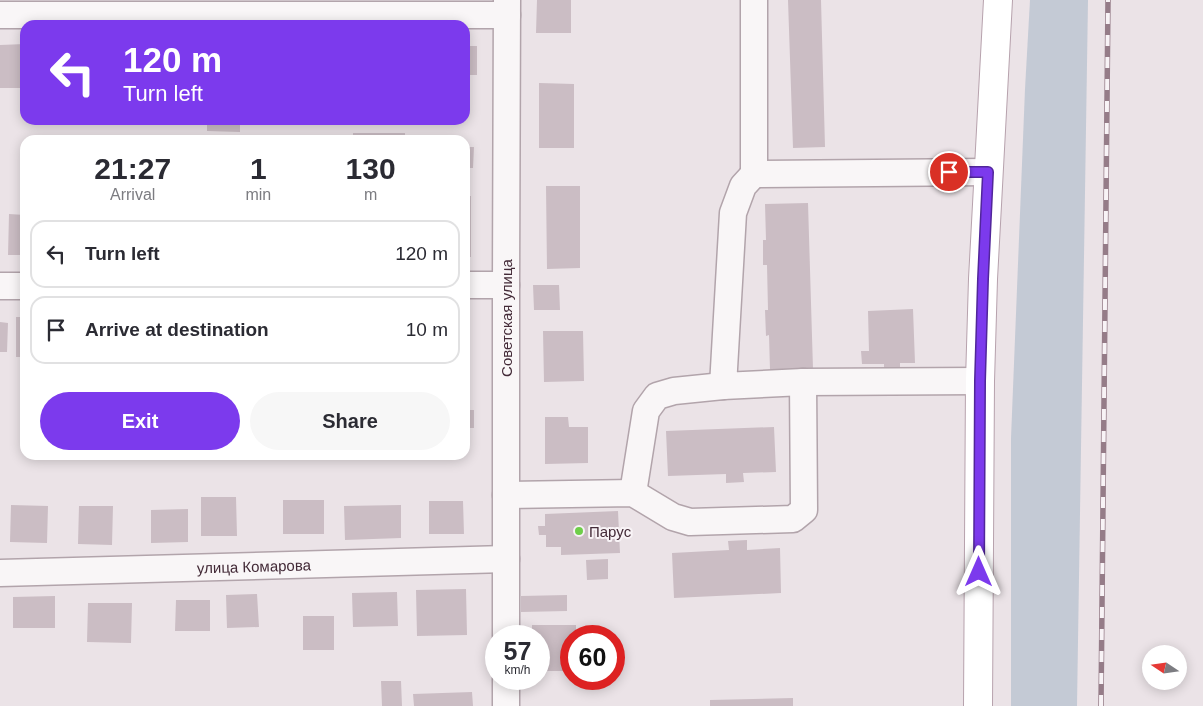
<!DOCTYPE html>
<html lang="en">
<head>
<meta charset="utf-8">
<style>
	:root { --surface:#fff; --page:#f7f7f7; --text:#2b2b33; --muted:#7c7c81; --line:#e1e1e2; --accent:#7c3aed }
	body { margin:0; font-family:Helvetica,sans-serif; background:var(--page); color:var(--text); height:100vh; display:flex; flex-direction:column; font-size:19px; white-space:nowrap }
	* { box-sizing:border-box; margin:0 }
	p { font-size:16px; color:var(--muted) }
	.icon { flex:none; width:28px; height:28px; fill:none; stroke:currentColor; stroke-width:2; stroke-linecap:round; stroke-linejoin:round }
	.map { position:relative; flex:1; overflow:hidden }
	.side { position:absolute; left:20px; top:135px; width:450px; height:325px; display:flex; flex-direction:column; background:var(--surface); border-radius:15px; box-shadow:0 2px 12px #0003 }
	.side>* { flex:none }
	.banner { position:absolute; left:20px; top:20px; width:450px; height:105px; border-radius:15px; box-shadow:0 2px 12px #0003; background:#7c3aed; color:#fff; overflow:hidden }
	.needle { width:32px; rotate:283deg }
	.controls { position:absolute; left:1142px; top:645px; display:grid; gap:10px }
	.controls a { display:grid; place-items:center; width:45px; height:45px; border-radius:50%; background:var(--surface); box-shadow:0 2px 12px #0003; font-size:25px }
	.speed { position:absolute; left:485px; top:625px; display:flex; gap:10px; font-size:25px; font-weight:700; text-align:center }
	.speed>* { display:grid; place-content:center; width:65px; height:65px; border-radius:50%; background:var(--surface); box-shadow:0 2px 12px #0003; line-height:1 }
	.speed small { font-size:12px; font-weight:400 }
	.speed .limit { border:8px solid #d22; background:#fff; color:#111 }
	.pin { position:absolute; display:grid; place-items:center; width:42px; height:42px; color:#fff; margin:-21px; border:2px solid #fff; border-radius:50%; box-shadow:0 1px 5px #0007 }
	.me { position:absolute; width:55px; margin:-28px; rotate:0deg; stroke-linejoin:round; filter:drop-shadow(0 0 4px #0008) }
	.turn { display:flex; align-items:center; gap:18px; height:105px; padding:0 20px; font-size:22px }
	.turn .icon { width:65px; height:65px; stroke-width:2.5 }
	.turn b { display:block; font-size:35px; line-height:42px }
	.eta { display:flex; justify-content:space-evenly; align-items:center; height:85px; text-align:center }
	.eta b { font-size:30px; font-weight:700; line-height:35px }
	.cta { display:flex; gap:10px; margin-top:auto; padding:10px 20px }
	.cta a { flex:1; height:58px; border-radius:30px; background:var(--accent); color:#fff; font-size:20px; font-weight:700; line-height:58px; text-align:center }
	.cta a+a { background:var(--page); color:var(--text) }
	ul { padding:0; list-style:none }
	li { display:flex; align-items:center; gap:15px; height:68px; margin:0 10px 8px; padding:0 10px; border:2px solid var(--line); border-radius:15px }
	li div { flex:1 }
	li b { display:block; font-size:19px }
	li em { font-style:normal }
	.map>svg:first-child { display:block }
</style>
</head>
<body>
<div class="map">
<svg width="1203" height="706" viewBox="0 0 1203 706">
	<rect width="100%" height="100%" fill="#ebe3e7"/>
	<path fill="#c4cad5" d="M1030,0H1088L1077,706H1011V438L1025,89Z"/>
	<path fill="#cbbdc4" d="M537,0H571V33H536Z
		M788,0H821L825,147L793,148Z
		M25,44V88H0V45Z
		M465,46H477V75H465Z
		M539,83L574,84V148H539Z
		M207,120H240V132L207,131Z
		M353,133H405V140H353Z
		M465,147H474L473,168H465Z
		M546,186H580V268L547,269Z
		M465,196H471V257H465Z
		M808,203L813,369L770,370L769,335L766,336L765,310H768L767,265H763V240H766L765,204Z
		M9,214L25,215V255H8Z
		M533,285H559L560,310H534Z
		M913,309L915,363H900V369L884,370V364H862L861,351H869L868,311Z
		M16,317H25V357H16Z
		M0,322L8,323L7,352H0Z
		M543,331H583L584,381L544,382Z
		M465,410H474V428H465Z
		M545,417H568L569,427H588V463L545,464Z
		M774,427L776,472L743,473L744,482L726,483V474L668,476L666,431Z
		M201,497H236L237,536H201Z
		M283,500H324V534H283Z
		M429,501H463L464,534H429Z
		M11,505L48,506L47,543L10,542Z
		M401,505V538L345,540L344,506Z
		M79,506H113L112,545L78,544Z
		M188,509V542L151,543V510Z
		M618,511L620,553L561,555V547H546V535H539L538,526H545V514Z
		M747,540V550L780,548L781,593L674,598L672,553L729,550L728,541Z
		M608,559V579L587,580L586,560Z
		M466,589L467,635L417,636L416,590Z
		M397,592L398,626L353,627L352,593Z
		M257,594L259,627L227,628L226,595Z
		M567,595V611L521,612V596Z
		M55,596V628H13V597Z
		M176,600H210V631H175Z
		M88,603H132L131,643L87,642Z
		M303,616H334V650H303Z
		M532,625H576V636H571V671H539V636H532Z
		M381,681H401L402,706H382Z
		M472,692L473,706H414L413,694Z
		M793,698V706H710V700Z"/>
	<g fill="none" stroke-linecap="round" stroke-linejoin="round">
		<g stroke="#b2a4ab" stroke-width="29">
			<g id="minor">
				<path d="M754,0V174L988,172"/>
				<path d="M0,15H507"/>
				<path d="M754,174L743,186L733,213L723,386L803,382L980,381"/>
				<path d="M465,285H506"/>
				<path d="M0,286H25"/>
				<path d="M633,493L646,411L657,396L674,391L723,386"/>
				<path d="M506,495L633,493L673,517L690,522L793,519L804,510L803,382"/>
				<path id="s1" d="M0,573L506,559"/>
				<path id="s2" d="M506,636V285L507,0"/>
				<path d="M506,706V679"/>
			</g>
		</g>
		<g stroke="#b7a2ad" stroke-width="30">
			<path id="major" d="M978,706L980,381L983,279L998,0"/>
		</g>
		<use href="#minor" stroke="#f9f6f7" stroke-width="26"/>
		<use href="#major" stroke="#fff" stroke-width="28"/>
		<g stroke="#957c88" stroke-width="5.5">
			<path id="rail" d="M1101,706L1108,0"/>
		</g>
		<use href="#rail" stroke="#f8f3f6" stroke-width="4" stroke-dasharray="11" stroke-linecap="butt"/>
	</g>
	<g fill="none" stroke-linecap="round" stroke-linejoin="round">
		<g stroke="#51269a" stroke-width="12">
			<path id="route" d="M949,172H988L983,279L980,381L979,572"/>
		</g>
		<use href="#route" stroke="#7c3aed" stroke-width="9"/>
	</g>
	<circle fill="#6ece49" stroke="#f8f3f6" stroke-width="2" cx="579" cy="531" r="5"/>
	<g text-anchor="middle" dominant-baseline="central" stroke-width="4" stroke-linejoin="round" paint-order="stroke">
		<g font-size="15" fill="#432a37" stroke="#f8f3f6">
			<text stroke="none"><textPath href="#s2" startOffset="318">Советская улица</textPath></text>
			<text stroke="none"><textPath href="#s1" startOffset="254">улица Комарова</textPath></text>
		</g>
		<g font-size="15" fill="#432a37" stroke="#f8f3f6" text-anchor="start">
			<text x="589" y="531">Парус</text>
		</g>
	</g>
</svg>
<div class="controls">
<a><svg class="needle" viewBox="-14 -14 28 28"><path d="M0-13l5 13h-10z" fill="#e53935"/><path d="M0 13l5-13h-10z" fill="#7c7c81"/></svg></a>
</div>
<div class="speed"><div>57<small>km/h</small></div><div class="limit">60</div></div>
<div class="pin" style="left:949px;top:172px;background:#d93025"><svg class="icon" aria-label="arrive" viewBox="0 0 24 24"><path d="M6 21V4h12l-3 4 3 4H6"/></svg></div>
<svg class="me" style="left:979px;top:572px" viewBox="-20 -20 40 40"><path d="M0-17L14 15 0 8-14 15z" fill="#7c3aed" stroke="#fff" stroke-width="4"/></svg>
<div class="banner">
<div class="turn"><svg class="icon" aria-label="left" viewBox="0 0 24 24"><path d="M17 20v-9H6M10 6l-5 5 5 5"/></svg><div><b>120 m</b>Turn left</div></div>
</div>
<section class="side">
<div class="eta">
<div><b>21:27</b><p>Arrival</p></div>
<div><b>1</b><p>min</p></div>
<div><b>130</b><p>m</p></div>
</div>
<ul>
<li><svg class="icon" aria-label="left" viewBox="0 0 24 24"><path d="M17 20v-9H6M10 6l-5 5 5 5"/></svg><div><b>Turn left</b></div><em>120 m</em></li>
<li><svg class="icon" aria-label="arrive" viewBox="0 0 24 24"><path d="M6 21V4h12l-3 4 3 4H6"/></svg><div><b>Arrive at destination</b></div><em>10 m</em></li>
</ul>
<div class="cta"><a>Exit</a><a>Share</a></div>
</section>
</div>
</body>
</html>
